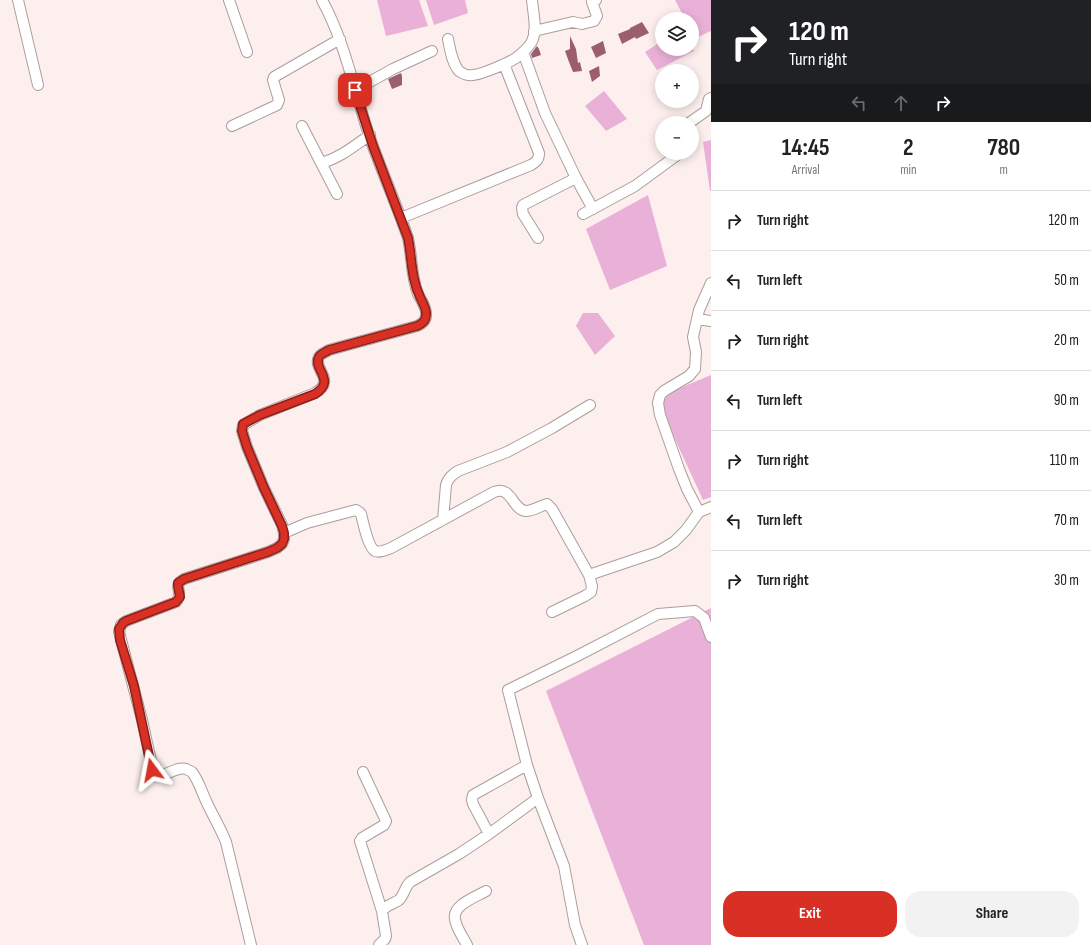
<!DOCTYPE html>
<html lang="en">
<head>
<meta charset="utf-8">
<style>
	:root { --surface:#fff; --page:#f2f2f2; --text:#222; --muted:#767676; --line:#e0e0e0; --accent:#d93025 }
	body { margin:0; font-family:"Sofia Sans Condensed",sans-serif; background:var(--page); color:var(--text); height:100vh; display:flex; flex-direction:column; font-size:15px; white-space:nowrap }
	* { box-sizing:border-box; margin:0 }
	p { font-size:13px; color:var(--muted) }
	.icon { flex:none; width:22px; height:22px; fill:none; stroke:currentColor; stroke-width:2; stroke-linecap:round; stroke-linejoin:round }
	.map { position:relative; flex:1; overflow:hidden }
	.panel { display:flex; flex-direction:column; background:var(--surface); width:380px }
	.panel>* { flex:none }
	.banner { background:#202124; color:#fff; overflow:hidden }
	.tools { position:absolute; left:655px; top:12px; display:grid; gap:8px }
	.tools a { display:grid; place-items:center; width:44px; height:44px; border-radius:50%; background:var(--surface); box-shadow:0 2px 10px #0003; font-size:20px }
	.pin { position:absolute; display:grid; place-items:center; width:34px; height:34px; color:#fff; margin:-17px; border-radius:8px; box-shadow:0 2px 6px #0006 }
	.me { position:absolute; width:44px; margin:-22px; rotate:347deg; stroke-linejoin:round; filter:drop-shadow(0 0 3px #0008) }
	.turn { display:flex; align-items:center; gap:14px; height:84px; padding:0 12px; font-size:18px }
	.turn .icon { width:52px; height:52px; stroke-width:2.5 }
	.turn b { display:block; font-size:28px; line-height:34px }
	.lanes { display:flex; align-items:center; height:38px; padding:0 12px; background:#0003; justify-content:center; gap:20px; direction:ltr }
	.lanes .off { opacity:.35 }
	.eta { display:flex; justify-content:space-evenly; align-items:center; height:68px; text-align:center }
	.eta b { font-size:24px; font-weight:700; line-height:28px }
	.action { display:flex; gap:8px; margin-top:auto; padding:8px 12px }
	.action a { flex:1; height:46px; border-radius:16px; background:var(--accent); color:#fff; font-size:16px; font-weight:700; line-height:46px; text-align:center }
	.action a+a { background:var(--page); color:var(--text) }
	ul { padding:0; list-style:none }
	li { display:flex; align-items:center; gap:12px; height:60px; padding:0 12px; border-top:1px solid var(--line) }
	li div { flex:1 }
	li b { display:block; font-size:15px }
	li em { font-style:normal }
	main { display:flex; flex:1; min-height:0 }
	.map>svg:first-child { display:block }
</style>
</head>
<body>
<main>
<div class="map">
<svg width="711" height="945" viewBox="0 0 711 945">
	<rect width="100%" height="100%" fill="#fcefed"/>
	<path fill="#eab1d8" d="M377,0H419L428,26L386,36Z
		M426,0H465L468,13L434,25Z
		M675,0H711V31L696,38L692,31V19H685Z
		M662,41V49H692V45L694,51L657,70L645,52Z
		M604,91L627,119L606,131L585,106Z
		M711,140V190L710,191L703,142Z
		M648,195L667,266L610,290L586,229Z
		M583,313H598L615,336L595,355L576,326Z
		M711,375V497L703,500L656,398Z
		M711,608V945H644L546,691Z"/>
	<path fill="#9c5e6f" d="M642,22L649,33L636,39L635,37L622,44L618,34L630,29V28Z
		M570,36L576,49L578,63L580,62L582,71L573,72L569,62L565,51L570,49Z
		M603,41L606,53L596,58L591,47Z
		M537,46L539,49L541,55L532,58L531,54Z
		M599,66L600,76L592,82L589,71Z
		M401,73L402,76V85L392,89L388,79Z"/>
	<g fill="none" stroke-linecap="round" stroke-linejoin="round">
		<g stroke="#aa9e9d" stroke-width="12">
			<path id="minor" d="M18,0L38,85
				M229,0L247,52
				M534,31L573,22L582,24L594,21L597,16L592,2L596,0
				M448,39C450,49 452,63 459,71C463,74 469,76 473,75C483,74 508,63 516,58C521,54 528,48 531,43C538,32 533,12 532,0
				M523,52L545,113L576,178L593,209
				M355,90L393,69L432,51
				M689,123L706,111L709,99L711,98
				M232,126L277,105L279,100L273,80L274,77L340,39
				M302,126L337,194
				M321,163C340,158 354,146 370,135
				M583,214L635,186L680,153
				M401,218L531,165C536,162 539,160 539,153L504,64
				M538,238L523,214L522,208L523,205L576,178
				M697,319L711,321
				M699,512L687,489L679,469L660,415L658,403L660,395L664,391L689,376L695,369L696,352L693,337L699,310L711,283
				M443,520L446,485C448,478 452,475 458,471L507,452L552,428L590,405
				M284,533L307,523L356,510L359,512L361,514C363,522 368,547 375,551C380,553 386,550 391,548L494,492C512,485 512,510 526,511C533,511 540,506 547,504L552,509L589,575L592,586L591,592L585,596L552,612
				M589,575L657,552L674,542L686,530L699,512L711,507
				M363,772L386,821L384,825L362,838L360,841L382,911
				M489,834L473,804L472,800L473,795L527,765
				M251,945L226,842C221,829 213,816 207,803C202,793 199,781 192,772C190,771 188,770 186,769C175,765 161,783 153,770L142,720L119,632L121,625L126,621L176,602C185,592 171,586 184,579L268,552L277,548L282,544L284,539V533L282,525L264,488L247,447L242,431L243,425L260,415L315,393C337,380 312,369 319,357C320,354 326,352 329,350L417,326C422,324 426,321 426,315C427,308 421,300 418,294C411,276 412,256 408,238C396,203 381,170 369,135C354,90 345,42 322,0
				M379,945L385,939L386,936L382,911C386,905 393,904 399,900C404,895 405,887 410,882L459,854L489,834L538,798
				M467,945C463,937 456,928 455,919C452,905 476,897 486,891
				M582,945L575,925L564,866L538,798L527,765L508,690L579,655L658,614L695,611L704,618L711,637"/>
		</g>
		<use href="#minor" stroke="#fff" stroke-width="10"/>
	</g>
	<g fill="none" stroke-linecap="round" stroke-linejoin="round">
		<g stroke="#8d1f18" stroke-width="10">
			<path id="route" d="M152,770L134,686L120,640L119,629L123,623L126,621L176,602L180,597L178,586V583L184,579L268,552L277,548L282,544L284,539V533L282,526L264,488L247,447L242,431L243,424L260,415L315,394C337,380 312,369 319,357C320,354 326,352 329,350L417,326C422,324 426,321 426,315C427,309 422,302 420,297C411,278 412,258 408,238L373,146L355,90"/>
		</g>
		<use href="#route" stroke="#d93025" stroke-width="7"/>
	</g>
</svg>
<div class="tools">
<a><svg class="icon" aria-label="layers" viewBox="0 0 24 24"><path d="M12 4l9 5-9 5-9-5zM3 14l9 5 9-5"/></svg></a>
<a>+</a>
<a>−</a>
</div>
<div class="pin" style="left:355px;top:90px;background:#d93025"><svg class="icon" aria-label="arrive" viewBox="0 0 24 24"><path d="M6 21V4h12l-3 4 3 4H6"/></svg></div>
<svg class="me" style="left:152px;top:770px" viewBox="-20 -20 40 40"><path d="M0-17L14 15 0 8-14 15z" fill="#d93025" stroke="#fff" stroke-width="4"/></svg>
</div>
<section class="panel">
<div class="banner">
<div class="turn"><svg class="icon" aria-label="right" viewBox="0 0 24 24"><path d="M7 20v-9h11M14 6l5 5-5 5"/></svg><div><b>120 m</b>Turn right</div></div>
<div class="lanes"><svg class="icon off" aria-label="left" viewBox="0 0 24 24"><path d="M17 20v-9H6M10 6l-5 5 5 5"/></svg><svg class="icon off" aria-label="ahead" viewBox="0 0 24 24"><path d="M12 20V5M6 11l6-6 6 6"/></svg><svg class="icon" aria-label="right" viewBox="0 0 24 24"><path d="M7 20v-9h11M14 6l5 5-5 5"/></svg></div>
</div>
<div class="eta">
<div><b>14:45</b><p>Arrival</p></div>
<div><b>2</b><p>min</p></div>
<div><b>780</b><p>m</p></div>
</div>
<ul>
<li><svg class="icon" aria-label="right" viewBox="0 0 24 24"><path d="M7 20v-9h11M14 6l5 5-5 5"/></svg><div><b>Turn right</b></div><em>120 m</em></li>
<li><svg class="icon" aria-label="left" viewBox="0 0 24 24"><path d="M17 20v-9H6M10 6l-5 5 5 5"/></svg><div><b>Turn left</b></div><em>50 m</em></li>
<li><svg class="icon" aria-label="right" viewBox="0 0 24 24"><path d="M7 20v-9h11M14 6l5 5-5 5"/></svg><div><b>Turn right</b></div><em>20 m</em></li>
<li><svg class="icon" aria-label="left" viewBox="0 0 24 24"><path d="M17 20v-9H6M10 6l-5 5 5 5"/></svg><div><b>Turn left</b></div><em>90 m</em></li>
<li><svg class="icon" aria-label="right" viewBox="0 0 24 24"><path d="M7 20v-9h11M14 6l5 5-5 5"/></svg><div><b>Turn right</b></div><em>110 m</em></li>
<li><svg class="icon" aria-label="left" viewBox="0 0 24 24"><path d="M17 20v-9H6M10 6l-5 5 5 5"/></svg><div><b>Turn left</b></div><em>70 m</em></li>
<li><svg class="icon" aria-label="right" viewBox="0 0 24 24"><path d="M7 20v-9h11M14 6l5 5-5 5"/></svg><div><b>Turn right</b></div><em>30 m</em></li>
</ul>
<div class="action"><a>Exit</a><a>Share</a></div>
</section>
</main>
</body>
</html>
